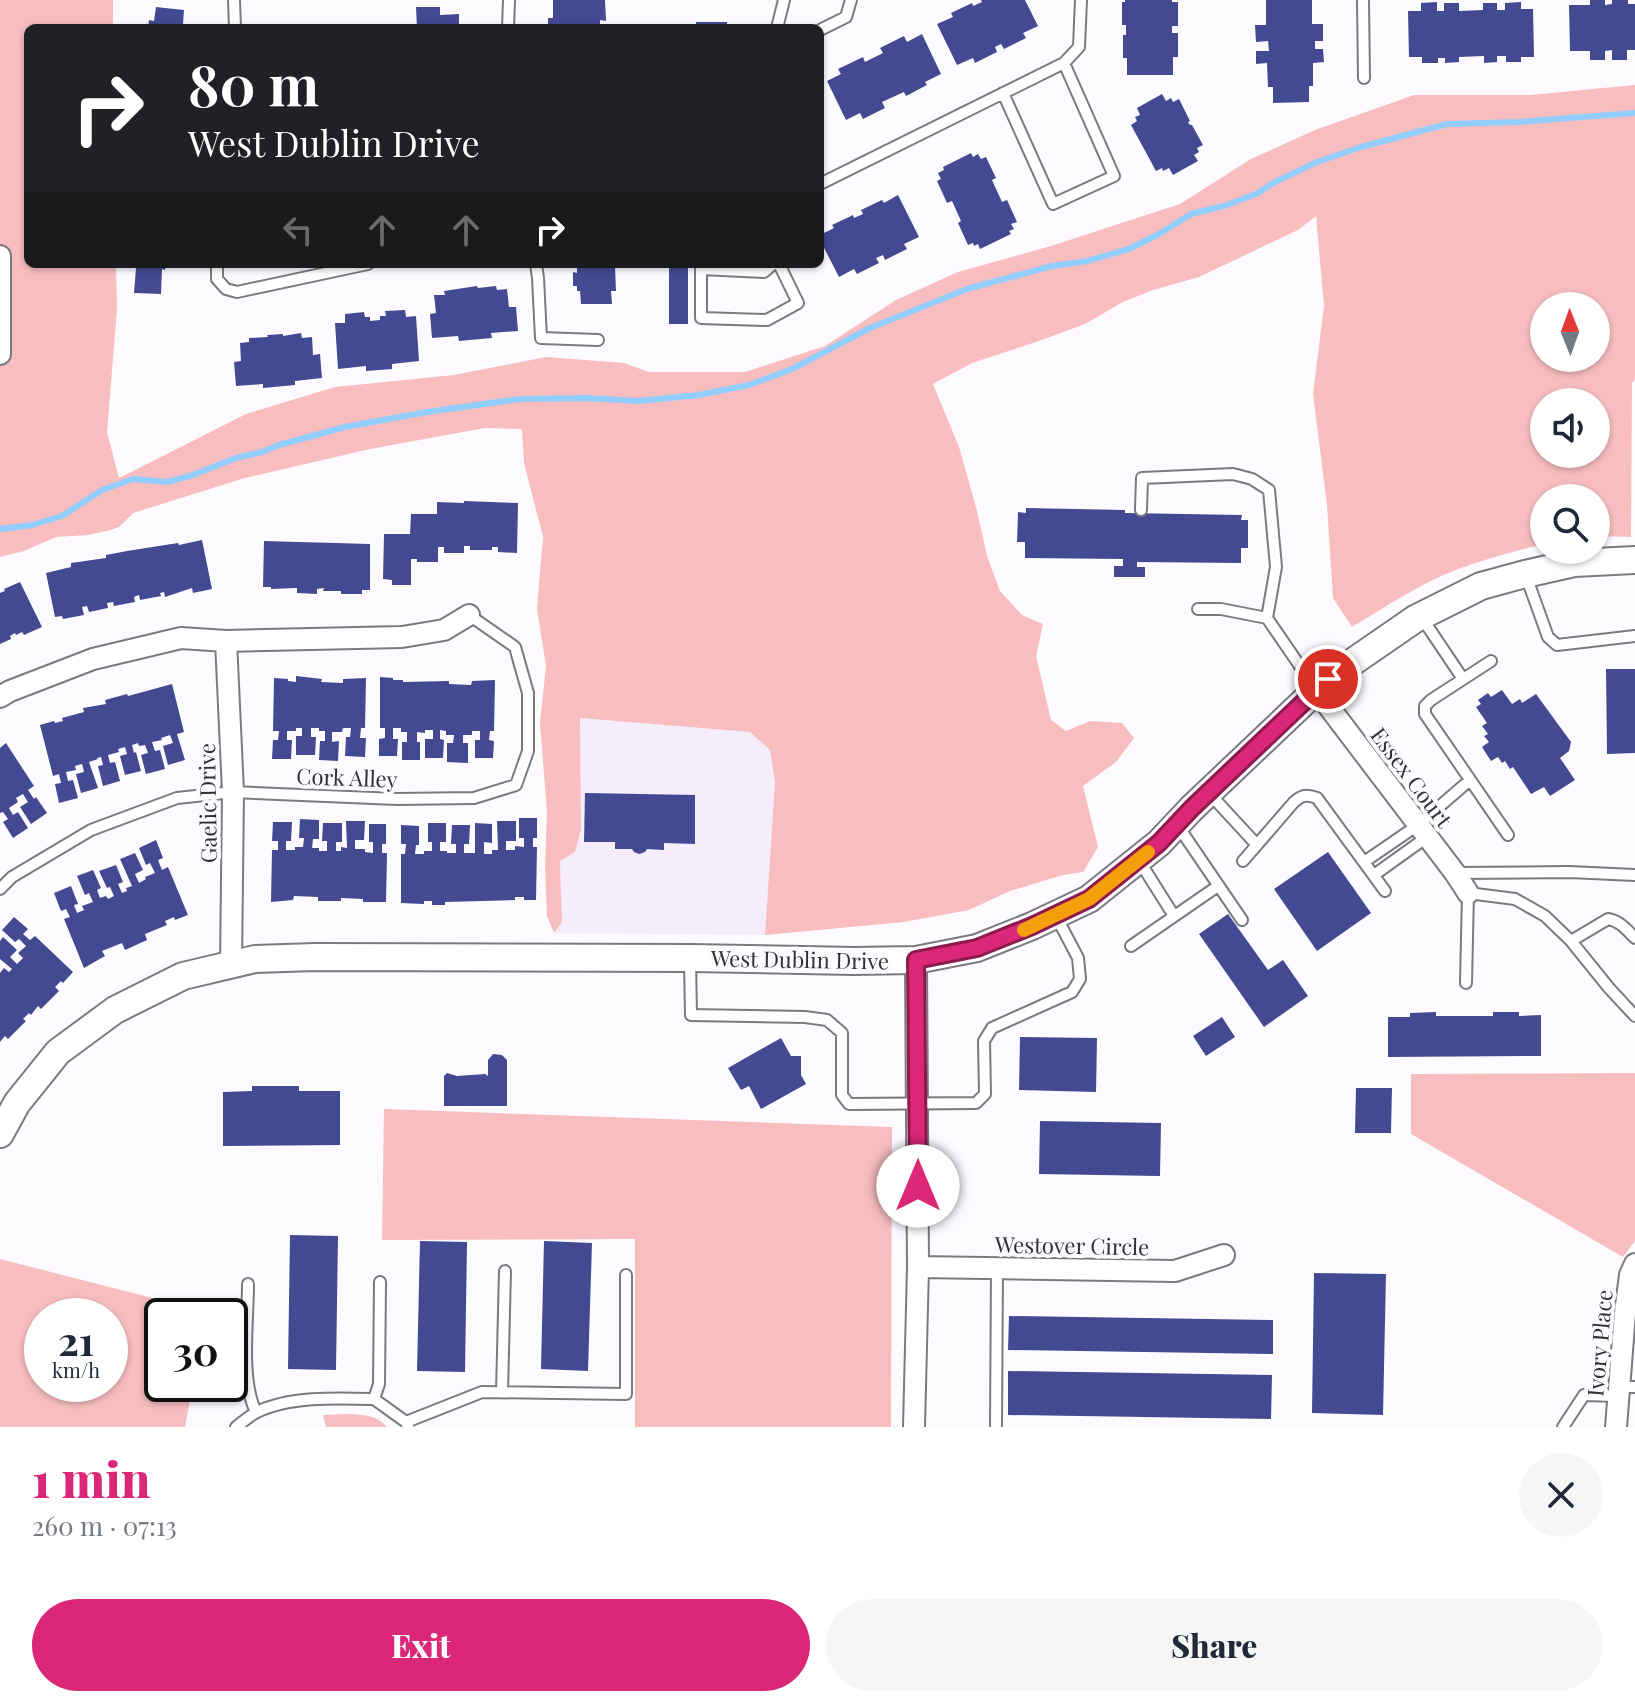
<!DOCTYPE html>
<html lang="en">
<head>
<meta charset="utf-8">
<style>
	:root { --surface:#fff; --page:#f6f6f7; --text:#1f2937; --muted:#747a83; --accent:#db2777 }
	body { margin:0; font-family:"Playfair Display",serif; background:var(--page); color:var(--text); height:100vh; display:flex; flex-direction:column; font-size:30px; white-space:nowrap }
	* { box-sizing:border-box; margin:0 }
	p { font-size:26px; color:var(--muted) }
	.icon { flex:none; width:44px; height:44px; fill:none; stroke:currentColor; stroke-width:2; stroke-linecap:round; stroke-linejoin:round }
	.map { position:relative; height:1427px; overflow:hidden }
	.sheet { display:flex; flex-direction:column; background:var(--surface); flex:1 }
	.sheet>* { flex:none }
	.hud { position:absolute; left:24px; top:24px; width:800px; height:244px; border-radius:12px; box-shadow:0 2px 6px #0004; background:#202124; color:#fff; overflow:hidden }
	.needle { width:52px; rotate:359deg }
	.buttons { position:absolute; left:1530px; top:292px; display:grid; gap:16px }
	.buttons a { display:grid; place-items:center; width:80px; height:80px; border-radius:50%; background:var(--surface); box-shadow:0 2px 6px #0004; font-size:40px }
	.speed { position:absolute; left:24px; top:1298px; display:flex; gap:16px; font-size:40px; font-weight:700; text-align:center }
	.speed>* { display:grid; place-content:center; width:104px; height:104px; border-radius:50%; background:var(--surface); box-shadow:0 2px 6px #0004; line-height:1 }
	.speed small { font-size:20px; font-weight:400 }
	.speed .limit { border:4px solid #111; border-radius:12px; background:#fff; color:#111 }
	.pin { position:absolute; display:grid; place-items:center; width:68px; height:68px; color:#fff; margin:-34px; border:4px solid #fff; border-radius:50%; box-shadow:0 2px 8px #0007 }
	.me { position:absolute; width:88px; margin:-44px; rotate:0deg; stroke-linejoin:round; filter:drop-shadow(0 0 6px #0008) }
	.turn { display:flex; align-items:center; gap:28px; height:168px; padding:0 32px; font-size:36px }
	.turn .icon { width:104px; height:104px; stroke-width:2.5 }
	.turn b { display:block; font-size:56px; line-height:68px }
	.lanes { display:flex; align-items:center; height:76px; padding:0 32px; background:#0003; justify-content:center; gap:40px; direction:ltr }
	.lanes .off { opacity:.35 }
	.round { display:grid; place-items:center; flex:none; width:84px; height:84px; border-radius:42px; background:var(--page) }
	.overview { display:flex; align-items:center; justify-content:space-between; height:136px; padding:0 32px }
	h1 { font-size:48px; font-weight:800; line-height:60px; color:var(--accent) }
	.primary-button { display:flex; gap:16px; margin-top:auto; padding:16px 32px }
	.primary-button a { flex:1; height:92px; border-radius:48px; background:var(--accent); color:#fff; font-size:32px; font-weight:800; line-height:92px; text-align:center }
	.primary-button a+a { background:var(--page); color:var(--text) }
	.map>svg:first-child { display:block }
</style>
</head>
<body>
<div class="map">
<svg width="1635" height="1427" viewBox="0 0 1635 1427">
	<rect width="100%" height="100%" fill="#fdfbff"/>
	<path fill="#f5ecfc" d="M580,718L750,732L770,750L775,782L765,935L554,933L562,922L560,861L581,829Z"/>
	<path fill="#f8bdbf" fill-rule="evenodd" d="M0,0H113V28H28V264H116L117,309L107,432L119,478L246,414L335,387L454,375L546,357L624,363L649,372H745L825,346L896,300L958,272L1051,246L1180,204L1251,159L1315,130L1414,95H1530L1635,85V379L1632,383L1631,537L1596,536V498H1544V544C1516,551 1488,558 1461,568C1422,582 1387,606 1352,627L1333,598L1327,505L1313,394L1324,306L1316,216L1298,230L1199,277L1153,290L1123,302L1085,324L1036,342L972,363L933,384L959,447L977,511L987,556L1000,591L1022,615L1043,624L1036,656L1051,720L1066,731L1090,721L1122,723L1134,738L1116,762L1083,786L1098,847L1083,872L1063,875L1010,891L969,910L904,922L765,935L775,782L770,750L750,732L580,718L581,829L575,852L560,861L562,922L554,933L547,916L545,867L547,812L540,723L546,666L537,609L543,537L524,463L522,429L485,428L370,449L245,478L133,513L119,527L107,531L88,535L56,537L24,551L0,557ZM1544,306H1596V358H1544ZM1544,402H1596V454H1544Z
		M1635,1073V1241L1623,1257L1411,1134V1074Z
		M384,1109L892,1127L891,1427H635V1239L382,1240Z
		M0,1259L207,1312L206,1316H162V1384H193L185,1427H0ZM42,1316H110V1384H42Z
		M346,1414C362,1415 376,1414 387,1427H326L323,1415Z"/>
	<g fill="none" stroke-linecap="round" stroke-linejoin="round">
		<path stroke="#91cefe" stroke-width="6" d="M0,529L32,525L62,516L102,490L133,479L167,482L190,476L236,458L262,452L279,445L345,427L427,412L520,399L586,398L638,401L699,395L749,385L792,369L870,328L967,289L1052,266L1087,261L1129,249L1159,234L1191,214L1227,205L1258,193L1273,183L1317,162L1361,147L1447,124L1519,122L1635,113"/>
	</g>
	<path fill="#434a92" d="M553,0H605L606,21L600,20V28H548V18H553Z
		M981,0H1025L1038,26L1023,33L1026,38L1004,49L1001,44L995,47L997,52L975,63L973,58L957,65L937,24L953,17L951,13L972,3L973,6L982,2Z
		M1125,0H1172V2H1178V26H1172V33H1178V57H1173V75H1127V58H1123V35H1126V25H1122V2H1125Z
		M1266,0H1312V24H1323V41H1315V49H1323L1324,62L1313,63V86H1309V102L1273,103V87H1268L1267,63L1256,64V51H1269L1268,41L1256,42L1255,25H1266Z
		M1590,0H1605V5L1612,4V0H1628V4H1635V50H1627V60H1612V50L1605,51V60H1590V51H1570L1569,5H1590Z
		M1437,2V11H1444V3H1459V11L1483,10V3H1497V10H1505V3L1521,2V9H1533L1534,57H1521V62H1506V56H1497V62L1484,63V56L1459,57V62L1445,63V58H1438V63H1422V57H1409L1408,11H1421V3Z
		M156,7L184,10L183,24H188L187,28H148L149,20L154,21Z
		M416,7H440V15L459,14V24H462L463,28H417Z
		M696,22H727V28H696Z
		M922,34L941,74L925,82L927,85L906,96L904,92L882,102L885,108L863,119L860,113L846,120L827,81L841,74L838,69L863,57L865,62L883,53L880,48L904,36L907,42Z
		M1162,94L1166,101L1171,98L1173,102L1179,99L1190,121L1188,122L1190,125H1192L1203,145L1197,148L1199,152L1194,155L1198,161L1173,175L1169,168L1163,171L1162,168L1156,171L1131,125L1137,121L1135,117L1140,115L1137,108Z
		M971,153L973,157L978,154L981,159L986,157L996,178L992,180L1002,202L1007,200L1017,222L1011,224L1014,229L1009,231L1011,234L980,249L978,244L974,246L973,243L968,245L958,223L961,221L952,201L947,203L937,181L941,179L938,173L944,170L943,167Z
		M898,195L919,237L904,244L907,249L885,260L883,255L876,258L879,263L857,274L854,269L839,277L820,240V235L834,228L832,225L853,215L854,218L863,214L861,210L882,200L884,203Z
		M131,264H166L165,270L162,269L161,294L134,293L136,268H131Z
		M580,264L615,265L616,291H611L612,304H581L580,291H577V286H573V272L577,273V266H580Z
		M669,264H688V324H669Z
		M477,286L478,288L496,286L497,290L507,289L509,307H516L518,331L491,333L492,338L459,341L458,336L432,338L430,314L436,313L434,295H445L444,291Z
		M405,310L406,317L416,316L419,361L392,364V369L366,371V366L338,369L335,323H345V314L364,312L365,317H370V321L380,320V316H386L385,311Z
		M301,333L302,338L312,337L313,355L320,354L322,378L295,381V385L263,388V384L236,386L234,362L241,361L240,343L249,342V338L268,337L267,335L283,334V336Z
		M464,501L518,503L517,553L498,552V547H492V550H470V546H464V553H444V547H438V562H417V559H411V585H392V580L383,579L384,534H410L411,514H437V502L464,503Z
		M1026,508L1125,510V513L1242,515L1241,520H1248V548H1241V563L1137,562V567H1145V577H1114V566H1123V559L1025,558V542H1017L1018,512L1026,513Z
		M202,540L212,589L193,593L192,588L165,597L164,592L160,593L161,596L140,600L139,595L134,597L135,602L114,606L113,602L107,603L108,608L89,612L87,606L82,607L84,615L63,619L62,616L55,617L46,573L71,567V563L106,558V555L127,551L178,543L179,545Z
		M264,541L370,544V590H362V594H341V591H323L324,588L317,589V594L297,593V588L271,589V587H263Z
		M20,582L42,627L24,635L22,632L16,635L15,633L10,636L11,639L0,644V593L5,591L4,589Z
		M1606,669H1635V753L1607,754Z
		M296,676L322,679L321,682L343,683V679L366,678L365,728H361L360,738H366L365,757L345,756L346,737H350L351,728H343L342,732H332V742L339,741L338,761L319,760L320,741H325V731H319V728H311V737H316L315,755H296V736H302V728H296V731H287V740H292L291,759H272L273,740H278L279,731H273L274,678L288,679V681L296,682Z
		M380,677L393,678V680H403V682L449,681V684L471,685L472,681L495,680L494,731H490L489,740L494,741L493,758H475V740H480V731H472V735H463V743H468V763L447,762V743H453L454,735H446V731L440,730V739L444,740L443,758H425V739H433V730H425V733L417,732V742H420V760H402V742H407V732H401V728H393V739H398L397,756H379V739L385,738V728H380Z
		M172,684L184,732L177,734L185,760L168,765L163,746L173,743L170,735L161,738L162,740L152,742L155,751L160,750L165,769L146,774L141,755L148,753L145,745L139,746L138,743L132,745L134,753L136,752L141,771L125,775L120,756L127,754L125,747L118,749L119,752L108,755L110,763L115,762L120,781L103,786L98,766L103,765L101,757L97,758L98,759L89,762L98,788L81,793L76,774L84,772L82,764L75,766L76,770L66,772L68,781L73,780L78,798L59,803L55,784L61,783L59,774L53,776L40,725L54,721L55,723L63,721L62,718L84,712L83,708L106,704L105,700L127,694L128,696Z
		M1502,690L1512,704L1520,699L1522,703L1536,694L1571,742L1569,751L1560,758L1575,780L1550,796L1544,787L1531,794L1513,767L1510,769L1505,761L1502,763L1498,757L1491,761L1482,747L1489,742L1484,736L1488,734L1482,726L1487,723L1476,707L1481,704L1478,700L1488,693L1491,697Z
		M6,743L34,786L28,790L34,799L36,797L47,813L31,824L20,807L28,802L23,794L16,798L18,802L9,808L13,815L18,812L28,828L13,838L3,822L8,819L3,812L0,813V748Z
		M585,793L695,795V844L664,843V850L647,849L645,852L639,854L634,852L632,849H615V842H584Z
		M519,818H537V838H533V847H537L536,900H524V897H515V900L445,902V905H432V901H424V904L401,903V854H405L406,844H401V825L419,826V845H416L415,854H424V851H432V842H428V823H446V842H440V851H447V853H456V844H451L452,825H470L469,844H464V853H475V823L492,824V843L484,842V854H492V850H498L497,821H516V841H506V850H515V846L524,847V838H519Z
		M300,819L319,820V839H313L312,848H319V851H327V841H322L323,823H342V842H336V851H341V847L347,848L346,821H365L364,840H355V849H365V852L373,853V842H369V824H386V844H382V853H387L386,902H363V899L341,898V901H318V897L294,896L293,900L271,902L272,850H278V841H272L273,822H292L291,841H286V850H295V847H303L304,838H299Z
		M156,840L163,858L158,860L162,870L168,867L188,915L175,920L174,917L165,921L167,925L145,934L147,940L125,950L122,943L102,951L105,956L84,968L64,919L70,917L66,909L61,911L54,893L71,886L78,904L74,905L77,913L84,910L82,906L93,902L89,893L85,895L77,876L93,870L101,888L97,890L100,898L106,896L108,899L114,896L110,887L107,888L99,871L116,865L123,882L118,884L122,893L127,891L126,888L132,886L120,859L135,853L143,870L135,874L139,883L146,879L145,877L155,873L150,863L146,865L139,848Z
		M1328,852L1371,913L1317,951L1274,889Z
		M1228,914L1268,970L1283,960L1308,996L1264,1027L1199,934Z
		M14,917L28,929L23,934L30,940L35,936L73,972L63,983L61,981L55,987L59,991L41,1009L38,1006L31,1015L29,1013L23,1019L26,1021L8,1039L5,1036L0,1042V973L4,968L9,972L12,969L0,959V941L3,937L17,950L10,957L17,964L23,958L18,953L26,946L19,939L15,942L2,930Z
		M1436,1012V1016H1493V1012H1519V1016L1541,1015V1056L1388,1057V1017H1410V1013Z
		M1222,1017L1235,1037L1206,1056L1193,1036Z
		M1020,1037L1097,1038L1096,1092L1019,1090Z
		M781,1038L791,1056H801V1075L806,1084L761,1109L749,1086L741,1090L728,1068Z
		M493,1054L502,1055L507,1060V1106H444V1076L447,1073L457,1076L485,1074L488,1076V1060Z
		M252,1086H299V1091H340V1145L223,1146V1092L252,1091Z
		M1356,1088H1392L1391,1133H1355Z
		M1040,1121L1161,1123L1160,1176L1039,1174Z
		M290,1235L338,1236L336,1370L288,1369Z
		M420,1241L467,1242L465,1372L417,1371Z
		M544,1241L592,1243L588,1371L541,1369Z
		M1314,1273L1386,1274L1383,1415L1312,1413Z
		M1009,1316L1273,1320V1354L1008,1350Z
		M1008,1371L1272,1375L1271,1419L1008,1415Z"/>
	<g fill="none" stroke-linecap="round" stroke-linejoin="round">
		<g stroke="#7d7981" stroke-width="14">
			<path id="service" d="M234,0L235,28
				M1363,0L1364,78
				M508,28L509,0
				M777,28L784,0
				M820,30L846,17L851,0
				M1003,93L1053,204L1114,176L1064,63
				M820,184L1064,63L1079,47L1081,0
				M217,264V279L226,289L237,292L368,264
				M536,264L538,278L541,338L598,340
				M773,264L764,272L701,269V318L767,320L798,303L779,264
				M1141,510L1142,478L1233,474L1252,479L1269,490L1276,567L1267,618
				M1526,576L1548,637L1557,645L1635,636
				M1198,609H1221L1267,618L1315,688
				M1422,618L1463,679
				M1491,661L1431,700L1425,706V714L1508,835
				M1209,793L1257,845
				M1178,826L1242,920
				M1243,861L1294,802C1302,795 1307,794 1317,798L1385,891
				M1140,862L1174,916
				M1364,862L1418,825L1470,780
				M1455,873L1569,872L1635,875
				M1374,875L1427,837
				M0,889L12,877L91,830L177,798L233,792L397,799L474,798L516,785L528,751V693L515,647L469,615
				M1571,941L1608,919C1620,921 1627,930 1635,938
				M1131,946L1218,886
				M690,960L691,1015L805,1017L827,1020L842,1033V1095L849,1104L976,1103L985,1094L984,1041L992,1028L1072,992L1080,979L1078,958L1056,916
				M1466,983L1468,893L1515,899L1545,916L1571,941L1609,988L1635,1016
				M380,1282L379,1384L374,1399L406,1422L408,1427
				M248,1284C248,1322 240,1380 256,1412
				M1619,1387H1635
				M502,1392L505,1271
				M406,1422L482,1392L626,1394V1275
				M236,1427C243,1422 249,1416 257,1412C290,1396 338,1398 374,1399
				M996,1427L997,1268
				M1563,1427L1584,1395L1618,1396"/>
		</g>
		<g stroke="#7d7981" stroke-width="24">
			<path id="minor" d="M0,256V354
				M226,641L233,792L231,965
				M1316,690L1455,873L1468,893
				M0,697L10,691L93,659L181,638L226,641L402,637L444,630L469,615
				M918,1267L1175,1271L1224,1255
				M914,1427L918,1267L916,960
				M1616,1427L1625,1313L1630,1275L1635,1264"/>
		</g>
		<g stroke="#7d7981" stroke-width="30">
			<path id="tertiary" d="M0,1134L17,1103L58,1052L115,1010L183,976L255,959L315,957L690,958L854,961L916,960L977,948L1032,926L1089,899L1159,843L1192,808L1328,679L1415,619L1481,586L1525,574L1574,563L1635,560"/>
		</g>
		<use href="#service" stroke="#fff" stroke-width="10"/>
		<use href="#minor" stroke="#fff" stroke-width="20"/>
		<use href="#tertiary" stroke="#fff" stroke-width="26"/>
	</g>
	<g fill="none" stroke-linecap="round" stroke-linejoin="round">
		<g stroke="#8e194d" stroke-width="20">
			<path id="route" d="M918,1186L916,960L977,948L1032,926L1089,899L1159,843L1192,808L1328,679"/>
		</g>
		<use href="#route" stroke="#db2777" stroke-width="14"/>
		<path stroke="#f59e0b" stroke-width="14" d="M1024,930L1089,899L1148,852"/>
	</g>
	<g text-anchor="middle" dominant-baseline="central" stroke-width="8" stroke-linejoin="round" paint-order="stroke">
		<g font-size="22" fill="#333134" stroke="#fdfbff">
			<text transform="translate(347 777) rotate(2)">Cork Alley</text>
			<text transform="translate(1412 777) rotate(53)">Essex Court</text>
			<text transform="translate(207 803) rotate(-91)">Gaelic Drive</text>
			<text transform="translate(800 959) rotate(1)">West Dublin Drive</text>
			<text transform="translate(1072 1245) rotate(1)">Westover Circle</text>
			<text transform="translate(1599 1343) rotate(-85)">Ivory Place</text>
		</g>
	</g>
</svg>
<div class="buttons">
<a><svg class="needle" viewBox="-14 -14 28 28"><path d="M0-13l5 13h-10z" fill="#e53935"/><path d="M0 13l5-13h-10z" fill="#747a83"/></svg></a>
<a><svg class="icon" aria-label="sound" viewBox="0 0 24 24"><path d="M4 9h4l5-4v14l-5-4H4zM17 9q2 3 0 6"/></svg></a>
<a><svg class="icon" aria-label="search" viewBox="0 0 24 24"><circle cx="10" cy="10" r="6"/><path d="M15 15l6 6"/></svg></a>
</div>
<div class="speed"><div>21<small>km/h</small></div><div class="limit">30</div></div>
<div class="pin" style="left:1328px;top:679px;background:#d93025"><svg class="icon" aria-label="arrive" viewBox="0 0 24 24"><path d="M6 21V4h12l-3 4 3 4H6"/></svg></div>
<svg class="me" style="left:918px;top:1186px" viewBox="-20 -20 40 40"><circle r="19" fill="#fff"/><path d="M0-13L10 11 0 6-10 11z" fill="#db2777"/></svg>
<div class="hud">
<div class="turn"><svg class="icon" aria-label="right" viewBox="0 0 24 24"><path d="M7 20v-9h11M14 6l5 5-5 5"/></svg><div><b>80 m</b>West Dublin Drive</div></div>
<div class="lanes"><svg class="icon off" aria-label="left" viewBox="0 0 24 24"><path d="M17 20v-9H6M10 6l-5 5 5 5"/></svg><svg class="icon off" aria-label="ahead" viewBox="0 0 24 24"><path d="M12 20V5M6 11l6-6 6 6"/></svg><svg class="icon off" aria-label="ahead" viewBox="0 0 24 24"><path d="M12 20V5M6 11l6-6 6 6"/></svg><svg class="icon" aria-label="right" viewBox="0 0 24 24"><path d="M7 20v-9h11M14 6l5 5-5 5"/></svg></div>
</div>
</div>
<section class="sheet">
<div class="overview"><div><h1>1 min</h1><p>260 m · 07:13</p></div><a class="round"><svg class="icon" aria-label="close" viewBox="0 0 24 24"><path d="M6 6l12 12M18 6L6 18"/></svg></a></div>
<div class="primary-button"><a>Exit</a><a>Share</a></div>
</section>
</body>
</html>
